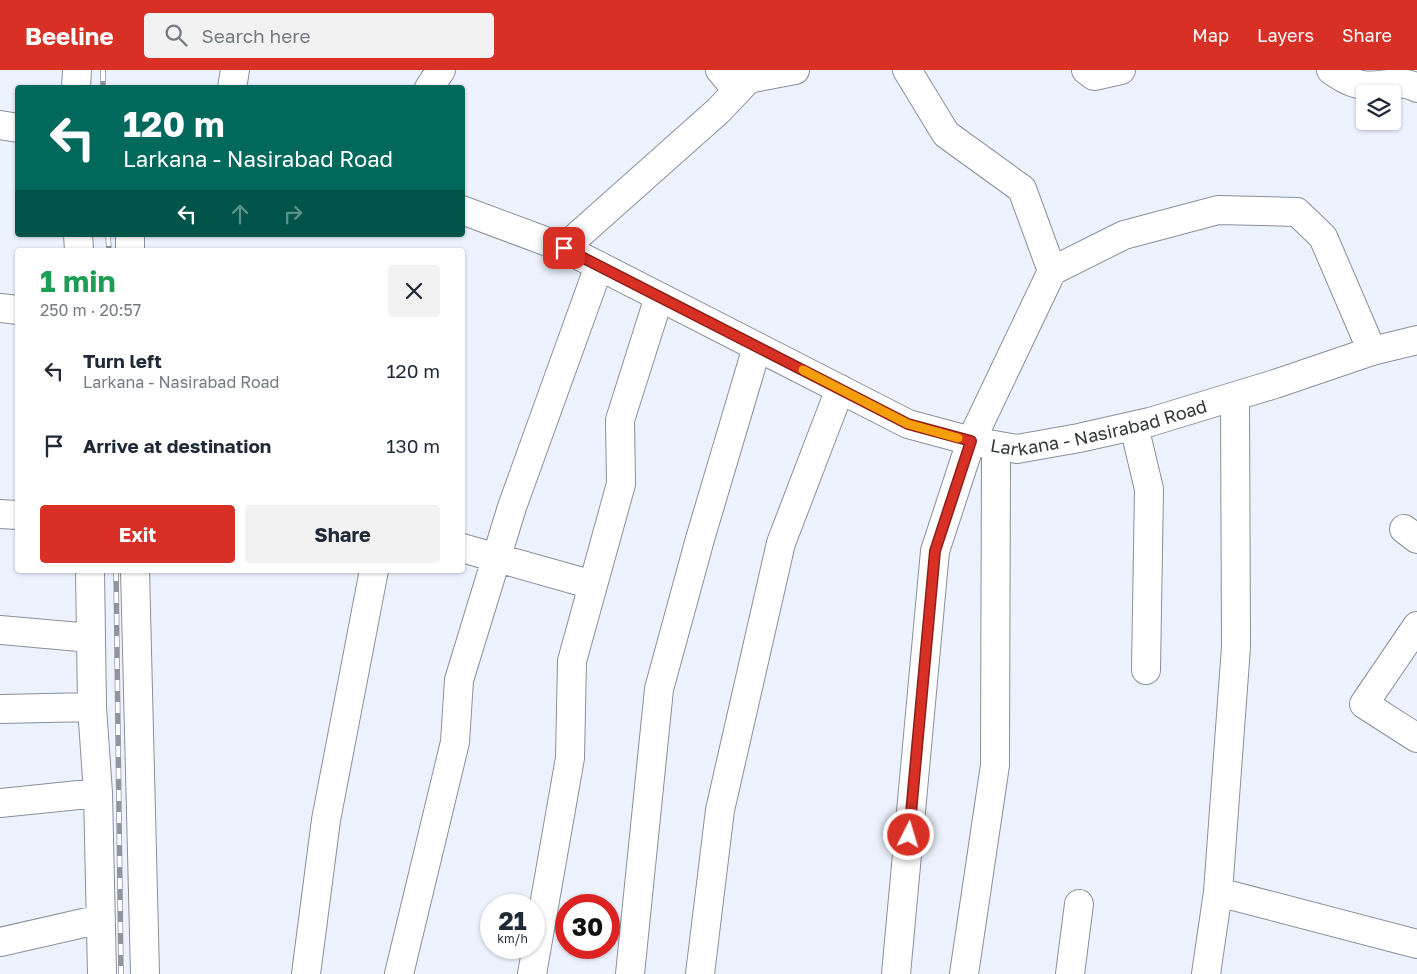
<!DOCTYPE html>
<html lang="en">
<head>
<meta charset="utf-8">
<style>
	:root { --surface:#fff; --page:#f2f2f3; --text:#1f2937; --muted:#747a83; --accent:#d93025 }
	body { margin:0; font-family:"Golos Text",sans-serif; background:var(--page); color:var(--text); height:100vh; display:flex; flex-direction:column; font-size:19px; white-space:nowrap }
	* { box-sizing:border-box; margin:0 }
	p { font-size:16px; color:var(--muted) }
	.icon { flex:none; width:28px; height:28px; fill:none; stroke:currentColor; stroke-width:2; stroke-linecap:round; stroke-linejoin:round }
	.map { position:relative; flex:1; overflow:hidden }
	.panel { position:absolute; left:15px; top:178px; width:450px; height:325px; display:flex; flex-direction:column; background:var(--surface); border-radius:5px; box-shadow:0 1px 4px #0004 }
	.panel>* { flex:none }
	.top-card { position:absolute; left:15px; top:15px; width:450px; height:152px; border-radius:5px; box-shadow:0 1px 4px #0004; background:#00695c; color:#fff; overflow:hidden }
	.buttons { position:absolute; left:1356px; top:15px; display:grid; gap:10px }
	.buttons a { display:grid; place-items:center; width:45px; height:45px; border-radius:5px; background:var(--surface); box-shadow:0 1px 4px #0004; font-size:25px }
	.speed { position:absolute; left:480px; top:824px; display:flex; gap:10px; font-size:25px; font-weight:700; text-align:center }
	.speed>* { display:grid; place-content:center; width:65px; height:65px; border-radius:50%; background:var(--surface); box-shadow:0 1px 4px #0004; line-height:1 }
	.speed small { font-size:12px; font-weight:400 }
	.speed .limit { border:8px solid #d22; background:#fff; color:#111 }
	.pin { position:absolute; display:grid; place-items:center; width:42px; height:42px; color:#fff; margin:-21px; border-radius:10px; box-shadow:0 2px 8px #0006 }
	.me { position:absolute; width:55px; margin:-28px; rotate:5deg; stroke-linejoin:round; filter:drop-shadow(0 0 4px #0008) }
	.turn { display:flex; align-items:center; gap:18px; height:105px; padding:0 25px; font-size:22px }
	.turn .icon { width:65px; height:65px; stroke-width:2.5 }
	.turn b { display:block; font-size:35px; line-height:42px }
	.lanes { display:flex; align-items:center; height:48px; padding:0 25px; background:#0003; justify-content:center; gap:25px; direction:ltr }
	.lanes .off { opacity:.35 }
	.round { display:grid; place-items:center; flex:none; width:52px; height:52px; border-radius:5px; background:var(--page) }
	.overview { display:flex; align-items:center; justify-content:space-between; height:85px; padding:0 25px }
	h1 { font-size:30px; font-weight:700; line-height:38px; color:#1e9e55 }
	.cta { display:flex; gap:10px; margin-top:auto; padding:10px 25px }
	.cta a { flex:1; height:58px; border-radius:5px; background:var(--accent); color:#fff; font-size:20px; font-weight:700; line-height:58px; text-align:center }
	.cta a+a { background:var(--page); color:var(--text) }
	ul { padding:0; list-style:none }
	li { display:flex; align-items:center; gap:15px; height:75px; padding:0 25px }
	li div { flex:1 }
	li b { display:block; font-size:19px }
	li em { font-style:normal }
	header { display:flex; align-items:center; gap:30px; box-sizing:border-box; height:70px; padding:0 25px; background:var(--accent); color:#fff }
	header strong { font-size:24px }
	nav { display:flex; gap:28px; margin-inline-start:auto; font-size:18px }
	.search { width:350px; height:45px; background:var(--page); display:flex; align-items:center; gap:12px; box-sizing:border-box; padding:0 18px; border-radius:5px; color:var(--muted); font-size:19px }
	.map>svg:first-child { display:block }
</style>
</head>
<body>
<header>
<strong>Beeline</strong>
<div class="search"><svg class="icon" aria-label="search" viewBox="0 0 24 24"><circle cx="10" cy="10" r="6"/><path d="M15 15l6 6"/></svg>Search here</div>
<nav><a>Map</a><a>Layers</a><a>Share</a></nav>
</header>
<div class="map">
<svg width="1417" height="904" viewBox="0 0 1417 904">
	<rect width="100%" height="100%" fill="#edf3fe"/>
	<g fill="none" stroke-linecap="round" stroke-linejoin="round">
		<g stroke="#898f9c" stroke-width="30">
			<path id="minor" d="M720,0L737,20
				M1086,0L1094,6L1121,0
				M1331,0C1341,7 1350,13 1363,15C1381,18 1401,8 1417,18
				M748,9L795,0
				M76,18L77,0
				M232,18L235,0
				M429,18L441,0
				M78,165L79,180
				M130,165V180
				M564,178L718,41L757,0
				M1052,201L1124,165L1218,140L1297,142L1323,167L1372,281
				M0,238L18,240
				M1235,327L1236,577L1218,822L1417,874
				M1134,356L1149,419L1146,600
				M0,444L18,445
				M1404,459L1417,469
				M462,478L593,515
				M90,500L92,637L98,723L102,904
				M135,500L145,904
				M1417,556L1364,634L1417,668
				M0,560L91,568
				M0,639L92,637
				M0,733L98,723
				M0,872L101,849
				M306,904L326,750L374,500
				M399,904L455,672L459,610L512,437L599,196
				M532,904L570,688L572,591L621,414L620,350L659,227
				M630,904L659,619L700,469L757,277
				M700,904L720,740L781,473L840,319
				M896,904L935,481L971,371L1052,201L1022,119L946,64L907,0
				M964,904L995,695L996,376
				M1070,904L1079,834
				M1206,904L1218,822"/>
		</g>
		<g stroke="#898f9c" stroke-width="30">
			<g id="major">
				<path d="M0,55L18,58"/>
				<path id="s1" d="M462,140L564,178L908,354L971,371L1017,379L1079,368L1150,352L1275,314L1372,281L1417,270"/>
			</g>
		</g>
		<use href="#minor" stroke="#fff" stroke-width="28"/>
		<use href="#major" stroke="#fff" stroke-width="28"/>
		<g stroke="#90959d" stroke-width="5.5">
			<path id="rail" d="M103,0V18
				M108,165L109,180
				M116,500L121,904"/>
		</g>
		<use href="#rail" stroke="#fff" stroke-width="4" stroke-dasharray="11" stroke-linecap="butt"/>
	</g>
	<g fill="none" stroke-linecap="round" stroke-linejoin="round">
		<g stroke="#8d1f18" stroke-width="12">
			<path id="route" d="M564,178L908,354L971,371L935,481L909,765"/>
		</g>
		<use href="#route" stroke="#d93025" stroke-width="9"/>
		<path stroke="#f59e0b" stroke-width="9" d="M803,300L908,354L958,368"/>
	</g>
	<g text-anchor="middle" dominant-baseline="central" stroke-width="5" stroke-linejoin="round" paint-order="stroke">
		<g font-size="18" fill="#33363b" stroke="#fff">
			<text stroke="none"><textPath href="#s1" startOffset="691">Larkana - Nasirabad Road</textPath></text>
		</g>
	</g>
</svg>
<div class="buttons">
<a><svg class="icon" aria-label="layers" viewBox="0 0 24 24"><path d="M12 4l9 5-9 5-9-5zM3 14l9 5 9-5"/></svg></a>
</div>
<div class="speed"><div>21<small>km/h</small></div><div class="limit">30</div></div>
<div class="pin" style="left:564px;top:178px;background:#d93025"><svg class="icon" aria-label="arrive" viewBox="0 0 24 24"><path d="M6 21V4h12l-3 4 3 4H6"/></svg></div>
<svg class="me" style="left:909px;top:765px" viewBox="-20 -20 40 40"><circle r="17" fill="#d93025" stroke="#fff" stroke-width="3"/><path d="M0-11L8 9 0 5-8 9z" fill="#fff"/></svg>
<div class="top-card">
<div class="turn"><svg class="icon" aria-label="left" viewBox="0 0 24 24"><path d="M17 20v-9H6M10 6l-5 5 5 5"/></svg><div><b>120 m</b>Larkana - Nasirabad Road</div></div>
<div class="lanes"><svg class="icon" aria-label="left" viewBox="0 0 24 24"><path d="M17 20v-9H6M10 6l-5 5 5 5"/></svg><svg class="icon off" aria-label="ahead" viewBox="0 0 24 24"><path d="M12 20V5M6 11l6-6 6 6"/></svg><svg class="icon off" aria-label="right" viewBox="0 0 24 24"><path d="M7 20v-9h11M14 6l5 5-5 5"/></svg></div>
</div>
<section class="panel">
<div class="overview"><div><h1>1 min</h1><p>250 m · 20:57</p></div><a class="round"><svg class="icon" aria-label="close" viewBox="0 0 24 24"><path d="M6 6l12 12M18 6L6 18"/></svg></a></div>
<ul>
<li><svg class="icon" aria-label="left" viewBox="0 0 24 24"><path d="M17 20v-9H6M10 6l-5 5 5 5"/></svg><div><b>Turn left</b><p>Larkana - Nasirabad Road</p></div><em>120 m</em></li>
<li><svg class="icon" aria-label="arrive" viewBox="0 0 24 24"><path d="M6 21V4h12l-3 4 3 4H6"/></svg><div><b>Arrive at destination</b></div><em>130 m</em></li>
</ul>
<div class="cta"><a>Exit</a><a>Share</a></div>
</section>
</div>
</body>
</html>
